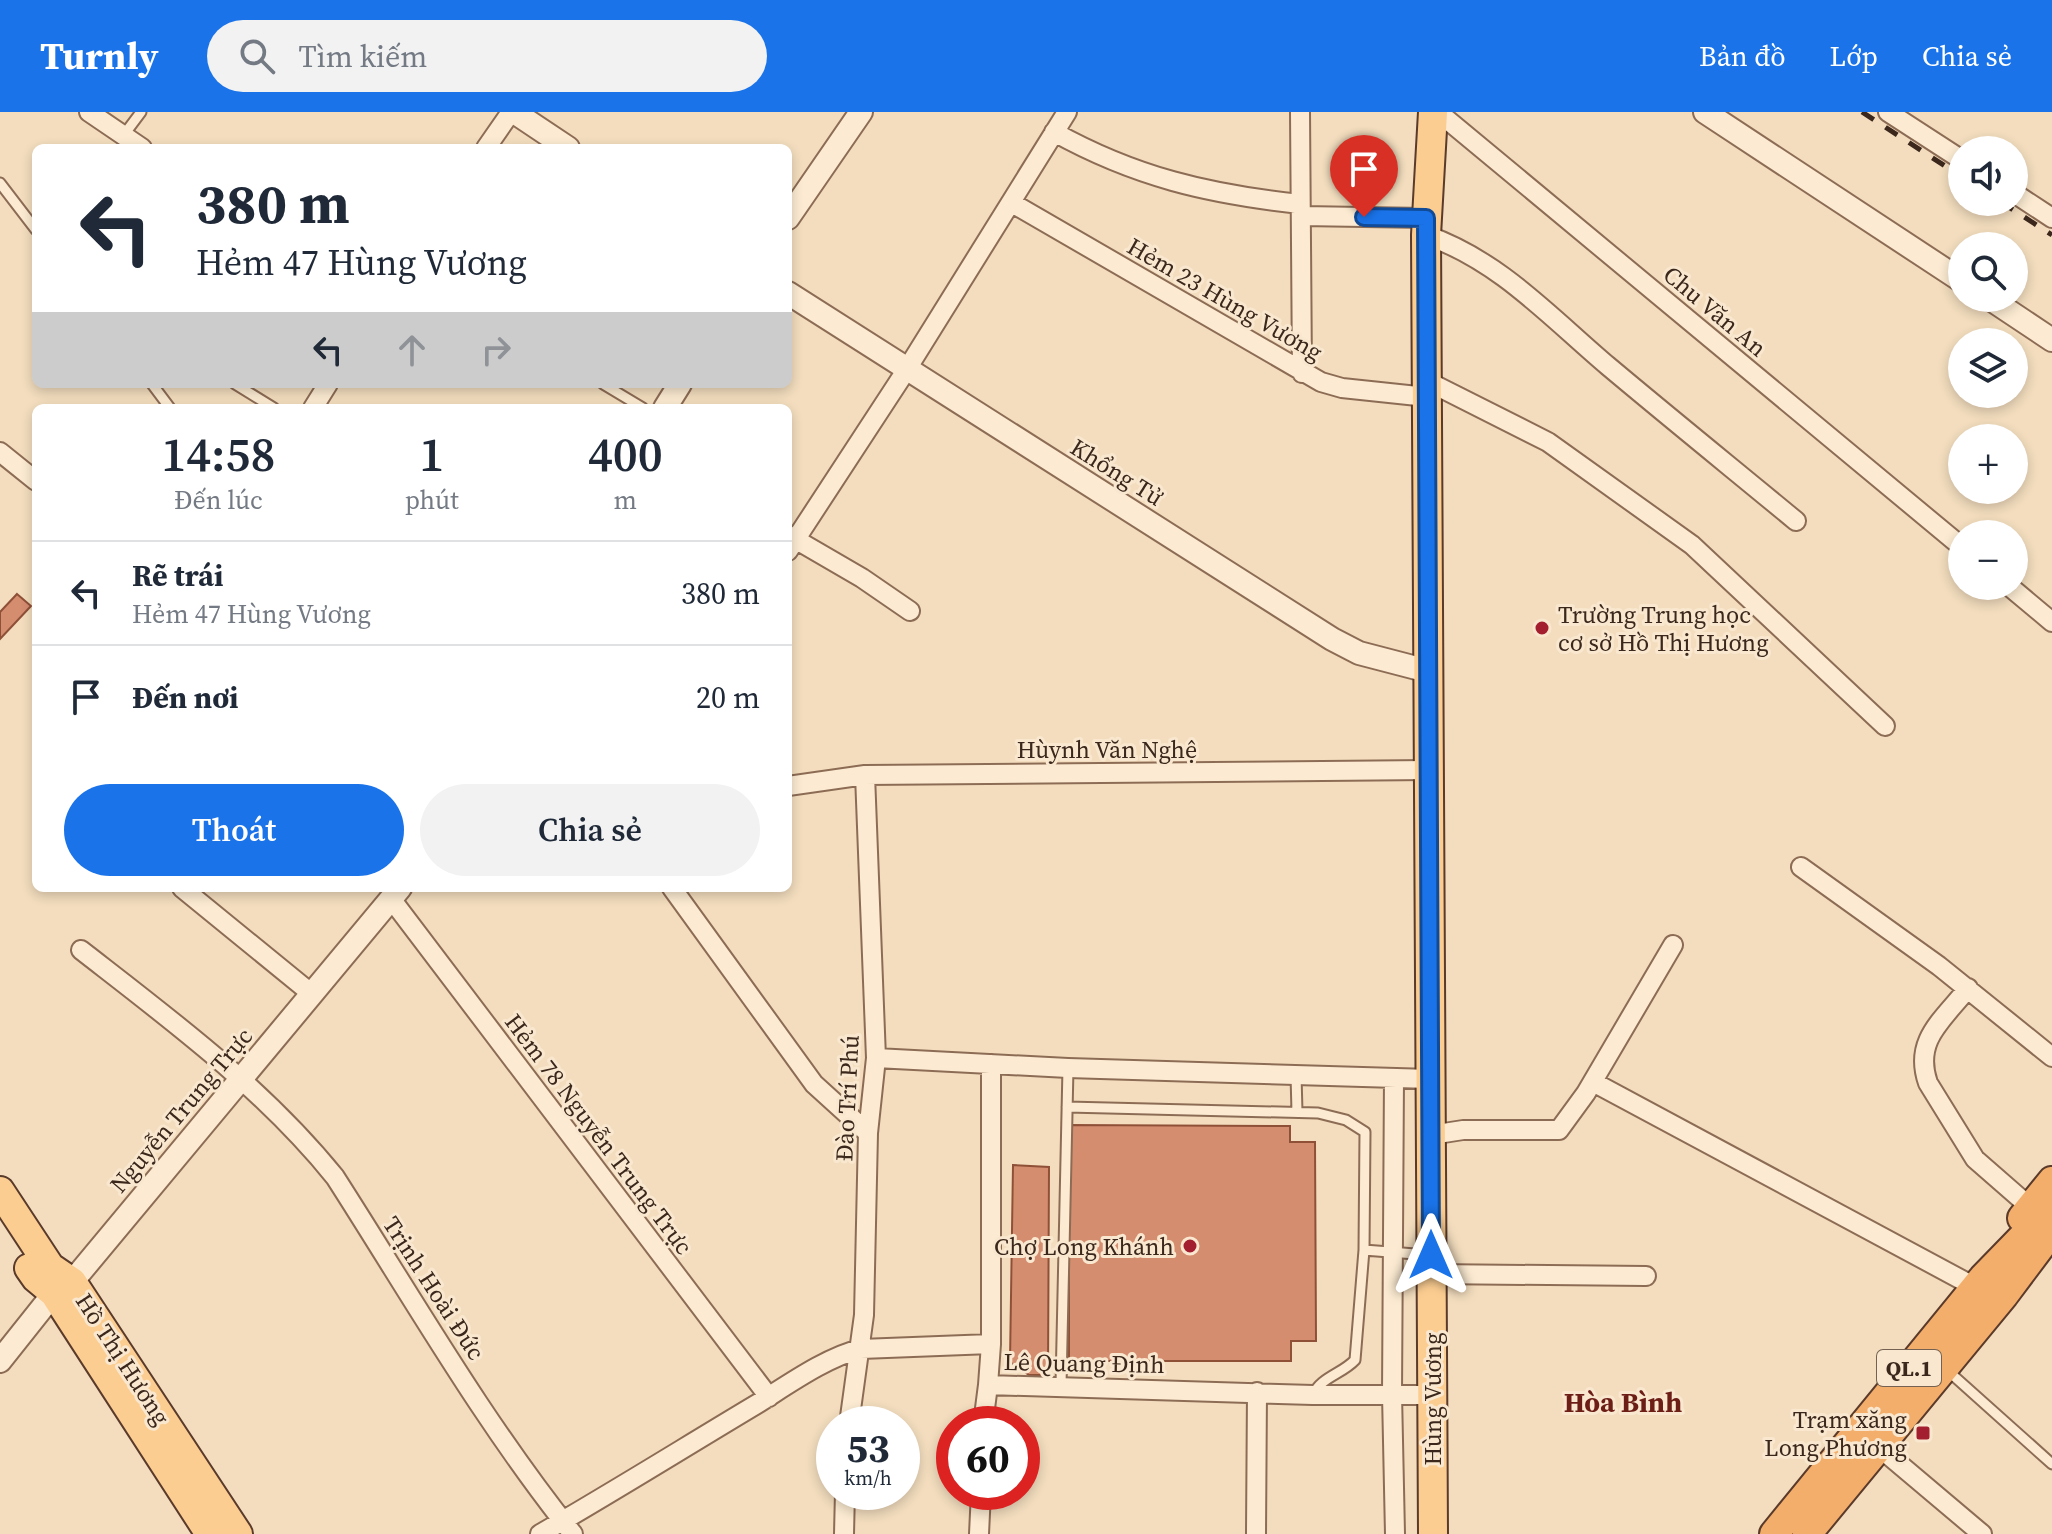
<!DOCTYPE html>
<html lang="vi">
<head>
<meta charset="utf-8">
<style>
	:root { --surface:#fff; --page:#f2f2f3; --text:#1f2937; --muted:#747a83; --line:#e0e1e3; --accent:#1a73e8 }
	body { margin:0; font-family:"Source Serif 4",serif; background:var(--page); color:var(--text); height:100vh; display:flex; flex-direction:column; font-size:30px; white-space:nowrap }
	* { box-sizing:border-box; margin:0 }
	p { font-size:26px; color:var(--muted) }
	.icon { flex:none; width:44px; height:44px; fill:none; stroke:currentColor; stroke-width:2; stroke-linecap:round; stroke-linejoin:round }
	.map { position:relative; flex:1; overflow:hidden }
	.panel { position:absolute; left:32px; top:292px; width:760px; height:488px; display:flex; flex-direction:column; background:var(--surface); border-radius:12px; box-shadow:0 4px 12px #0003 }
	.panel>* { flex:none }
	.guide { position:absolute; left:32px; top:32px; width:760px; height:244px; border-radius:12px; box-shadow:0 4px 12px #0003; background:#fff; color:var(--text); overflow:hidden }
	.buttons { position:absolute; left:1948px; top:24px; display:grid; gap:16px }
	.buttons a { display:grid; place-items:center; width:80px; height:80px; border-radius:50%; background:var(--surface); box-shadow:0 4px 12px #0003; font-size:40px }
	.speed { position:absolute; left:816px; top:1294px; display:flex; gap:16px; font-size:40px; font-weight:700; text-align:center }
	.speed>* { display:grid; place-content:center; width:104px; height:104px; border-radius:50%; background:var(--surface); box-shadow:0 4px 12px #0003; line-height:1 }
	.speed small { font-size:20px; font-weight:400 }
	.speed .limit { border:12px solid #d22; background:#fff; color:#111 }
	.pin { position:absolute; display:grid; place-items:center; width:68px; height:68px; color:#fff; margin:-82px -34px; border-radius:50% 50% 50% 0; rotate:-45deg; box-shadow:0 0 8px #0007 }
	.pin .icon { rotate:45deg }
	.me { position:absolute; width:88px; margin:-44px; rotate:0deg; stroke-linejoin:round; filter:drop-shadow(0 0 6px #0008) }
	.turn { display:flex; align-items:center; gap:28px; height:168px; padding:0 32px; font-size:36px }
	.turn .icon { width:104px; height:104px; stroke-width:2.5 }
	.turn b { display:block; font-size:56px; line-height:68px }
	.lanes { display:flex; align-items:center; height:76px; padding:0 32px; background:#0003; justify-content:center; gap:40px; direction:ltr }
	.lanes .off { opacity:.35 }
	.eta { display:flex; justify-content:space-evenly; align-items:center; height:136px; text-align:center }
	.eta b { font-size:48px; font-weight:600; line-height:56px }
	.cta { display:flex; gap:16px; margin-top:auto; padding:16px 32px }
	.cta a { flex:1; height:92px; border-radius:48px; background:var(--accent); color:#fff; font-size:32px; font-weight:600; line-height:92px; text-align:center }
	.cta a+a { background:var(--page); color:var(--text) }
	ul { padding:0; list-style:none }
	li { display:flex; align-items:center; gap:24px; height:104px; padding:0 32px; border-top:2px solid var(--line) }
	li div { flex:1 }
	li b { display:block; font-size:30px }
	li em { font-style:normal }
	header { display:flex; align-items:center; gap:48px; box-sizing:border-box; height:112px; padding:0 40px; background:var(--accent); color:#fff }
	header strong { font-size:38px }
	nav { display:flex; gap:44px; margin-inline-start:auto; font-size:28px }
	.search { width:560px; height:72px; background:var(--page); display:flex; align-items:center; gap:20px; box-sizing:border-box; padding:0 28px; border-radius:44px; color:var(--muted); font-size:30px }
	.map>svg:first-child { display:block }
</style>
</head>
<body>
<header>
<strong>Turnly</strong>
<div class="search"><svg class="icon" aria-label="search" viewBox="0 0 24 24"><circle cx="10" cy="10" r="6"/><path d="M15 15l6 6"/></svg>Tìm kiếm</div>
<nav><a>Bản đồ</a><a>Lớp</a><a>Chia sẻ</a></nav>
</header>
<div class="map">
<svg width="2052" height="1422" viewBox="0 0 2052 1422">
	<rect width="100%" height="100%" fill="#f3ddbe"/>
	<path fill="#d58d70" stroke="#8f5038" stroke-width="2" d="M17,482L31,494L0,527V500Z
		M1069,1013L1290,1014V1030H1315L1316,1229H1291V1249H1069Z
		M1013,1053L1049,1055L1048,1263H1029L1010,1250Z"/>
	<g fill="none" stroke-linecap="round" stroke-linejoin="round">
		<g stroke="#8d6c55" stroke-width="13">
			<path id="service" d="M123,24L141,0
				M0,71L36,118
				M152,272L170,296
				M235,272L274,296
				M603,272L643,296
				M1296,963L1297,1000
				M1067,995L1318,1001L1346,1008L1365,1020L1364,1138L1355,1248C1342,1262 1321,1265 1313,1283
				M1364,1138L1428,1143
				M1947,1258L2052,1352
				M1061,1273L1068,956"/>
		</g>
		<g stroke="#8d6c55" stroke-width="22">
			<path id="minor" d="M89,0L142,36
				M1300,0L1302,261
				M1438,0L1962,435
				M1888,0L1962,48
				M1054,20C1135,65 1208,82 1300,92
				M486,36L511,0
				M2014,81L2052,106
				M1012,91L1321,270L1342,276L1427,285
				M1302,104L1426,106
				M1426,123C1500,149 1549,204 1608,254C1670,306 1733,357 1796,409
				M1427,269L1548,330L1692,433L1885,614
				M313,296L328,272
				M0,340L36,369
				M788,423L862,466L910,499
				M788,439L907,257L1067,0
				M2009,474L2052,510
				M788,674L865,663L1428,658
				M1801,755L1939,854L2052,945
				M182,776L312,882
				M672,776L814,972L868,1021
				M392,788L769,1285
				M81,838C171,908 263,976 335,1065C412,1185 484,1311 573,1422
				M1968,876C1943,908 1913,928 1928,971L1975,1047L2030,1095
				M876,946L1068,956L1430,967
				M991,952V1232
				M1394,966L1392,1282L1395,1422
				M1593,970L1975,1175
				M1431,1023L1463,1018H1559L1586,981L1673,833
				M1431,1162L1646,1164
				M849,1312L864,1203L868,1021L876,946L865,663
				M983,1312L988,1273
				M1873,1330L1982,1422
				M540,1422C613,1380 685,1335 757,1292C786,1274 828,1244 861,1237L991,1232L988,1273L1313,1283H1432
				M844,1422L845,1380
				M979,1422L981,1380
				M1256,1422L1257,1280"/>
		</g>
		<g stroke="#8d6c55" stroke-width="26">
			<path id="tertiary" d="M514,0L568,36
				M1705,0L1962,169
				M788,106L861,0
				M788,181L1332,527L1359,541L1428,559
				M1989,186L2052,228
				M665,296L680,272
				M0,1249L54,1181L72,1170L400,776"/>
		</g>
		<g stroke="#5a3a2a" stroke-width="32">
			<path id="primary" d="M1433,0L1426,123L1433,1422
				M0,1079L50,1155L72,1170L238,1422
				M29,1156L36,1166L54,1181L210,1422"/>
		</g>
		<g stroke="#5a3a2a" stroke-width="32">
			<path id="trunk" d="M2022,1106L2052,1069
				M1774,1422L1983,1166L2052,1095
				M1807,1422L2004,1183L2052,1119"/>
		</g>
		<use href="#service" stroke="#fcebd2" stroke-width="9"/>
		<use href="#minor" stroke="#fcebd2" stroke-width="18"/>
		<use href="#tertiary" stroke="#fcebd2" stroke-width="22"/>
		<use href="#primary" stroke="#fbcd91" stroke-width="28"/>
		<use href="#trunk" stroke="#f4ae6b" stroke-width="28"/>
		<path stroke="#3b271b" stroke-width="5" stroke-dasharray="14 14" stroke-linecap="butt" d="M1862,0L1962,65
			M2001,90L2052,123"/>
	</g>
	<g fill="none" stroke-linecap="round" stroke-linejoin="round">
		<g stroke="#114b97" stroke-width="20">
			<path id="route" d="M1364,105L1426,106L1431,1143"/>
		</g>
		<use href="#route" stroke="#1a73e8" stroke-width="14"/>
	</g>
	<g fill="#a31e2f" stroke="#f9e8cf" stroke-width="3">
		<circle cx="1542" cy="516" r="8"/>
		<circle cx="1190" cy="1134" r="8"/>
		<rect x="1915" y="1313" width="16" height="16" rx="4"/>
	</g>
	<g text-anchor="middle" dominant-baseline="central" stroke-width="6" stroke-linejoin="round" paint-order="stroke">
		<rect fill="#f9e8cf" stroke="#746151" stroke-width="2" x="1877" y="1238" width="64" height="36" rx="6"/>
		<g font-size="22" font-weight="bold" fill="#3b271b">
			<text x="1909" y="1256">QL.1</text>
		</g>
		<g font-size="24" fill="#3b271b" stroke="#f9e8cf">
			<text transform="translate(1225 187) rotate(30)">Hẻm 23 Hùng Vương</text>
			<text transform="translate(1715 199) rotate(40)">Chu Văn An</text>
			<text transform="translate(1117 360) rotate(32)">Khổng Tử</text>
			<text x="1107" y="637">Hùynh Văn Nghệ</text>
			<text transform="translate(847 986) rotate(-87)">Đào Trí Phú</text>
			<text transform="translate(181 998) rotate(-50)">Nguyễn Trung Trực</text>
			<text transform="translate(599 1022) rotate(53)">Hẻm 78 Nguyễn Trung Trực</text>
			<text transform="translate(434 1176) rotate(57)">Trịnh Hoài Đức</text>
			<text transform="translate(123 1247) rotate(57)">Hồ Thị Hương</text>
			<text transform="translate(1084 1251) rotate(1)">Lê Quang Định</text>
			<text transform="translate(1432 1287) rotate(-90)">Hùng Vương</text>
		</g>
		<g font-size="24" fill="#3b271b" stroke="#f9e8cf" text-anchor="end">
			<text x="1558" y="502" text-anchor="start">Trường Trung học<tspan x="1558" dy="28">cơ sở Hồ Thị Hương</tspan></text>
			<text x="1174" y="1134">Chợ Long Khánh</text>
			<text x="1907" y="1307">Trạm xăng<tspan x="1907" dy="28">Long Phương</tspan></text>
		</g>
		<g font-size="28" font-weight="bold" fill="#6c1d16" stroke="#f9e8cf">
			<text x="1623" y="1290">Hòa Bình</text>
		</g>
	</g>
</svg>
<div class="buttons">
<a><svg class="icon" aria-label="sound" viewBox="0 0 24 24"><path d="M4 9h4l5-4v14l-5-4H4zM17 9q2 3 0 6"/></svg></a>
<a><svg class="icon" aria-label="search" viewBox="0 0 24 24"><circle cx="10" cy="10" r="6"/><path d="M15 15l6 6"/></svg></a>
<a><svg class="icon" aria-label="layers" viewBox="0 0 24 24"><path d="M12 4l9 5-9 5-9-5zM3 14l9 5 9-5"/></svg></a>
<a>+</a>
<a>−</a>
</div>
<div class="speed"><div>53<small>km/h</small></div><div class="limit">60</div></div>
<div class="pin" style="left:1364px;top:105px;background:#d93025"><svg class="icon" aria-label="arrive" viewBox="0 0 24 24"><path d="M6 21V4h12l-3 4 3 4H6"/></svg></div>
<svg class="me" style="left:1431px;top:1143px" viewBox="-20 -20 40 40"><path d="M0-17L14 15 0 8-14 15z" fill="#1a73e8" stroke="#fff" stroke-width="4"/></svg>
<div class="guide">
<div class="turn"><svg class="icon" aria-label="left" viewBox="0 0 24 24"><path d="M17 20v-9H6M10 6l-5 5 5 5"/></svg><div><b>380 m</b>Hẻm 47 Hùng Vương</div></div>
<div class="lanes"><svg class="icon" aria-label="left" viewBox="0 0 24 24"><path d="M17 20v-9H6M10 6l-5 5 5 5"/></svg><svg class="icon off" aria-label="ahead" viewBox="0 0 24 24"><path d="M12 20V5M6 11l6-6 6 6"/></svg><svg class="icon off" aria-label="right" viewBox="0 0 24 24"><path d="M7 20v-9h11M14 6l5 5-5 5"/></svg></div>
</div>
<section class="panel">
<div class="eta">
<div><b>14:58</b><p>Đến lúc</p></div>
<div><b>1</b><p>phút</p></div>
<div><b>400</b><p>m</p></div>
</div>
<ul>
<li><svg class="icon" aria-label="left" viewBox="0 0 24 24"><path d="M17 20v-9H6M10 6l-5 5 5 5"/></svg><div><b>Rẽ trái</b><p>Hẻm 47 Hùng Vương</p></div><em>380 m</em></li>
<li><svg class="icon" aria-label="arrive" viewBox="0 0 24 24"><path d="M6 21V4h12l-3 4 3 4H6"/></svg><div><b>Đến nơi</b></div><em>20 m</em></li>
</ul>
<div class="cta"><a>Thoát</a><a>Chia sẻ</a></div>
</section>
</div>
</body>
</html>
